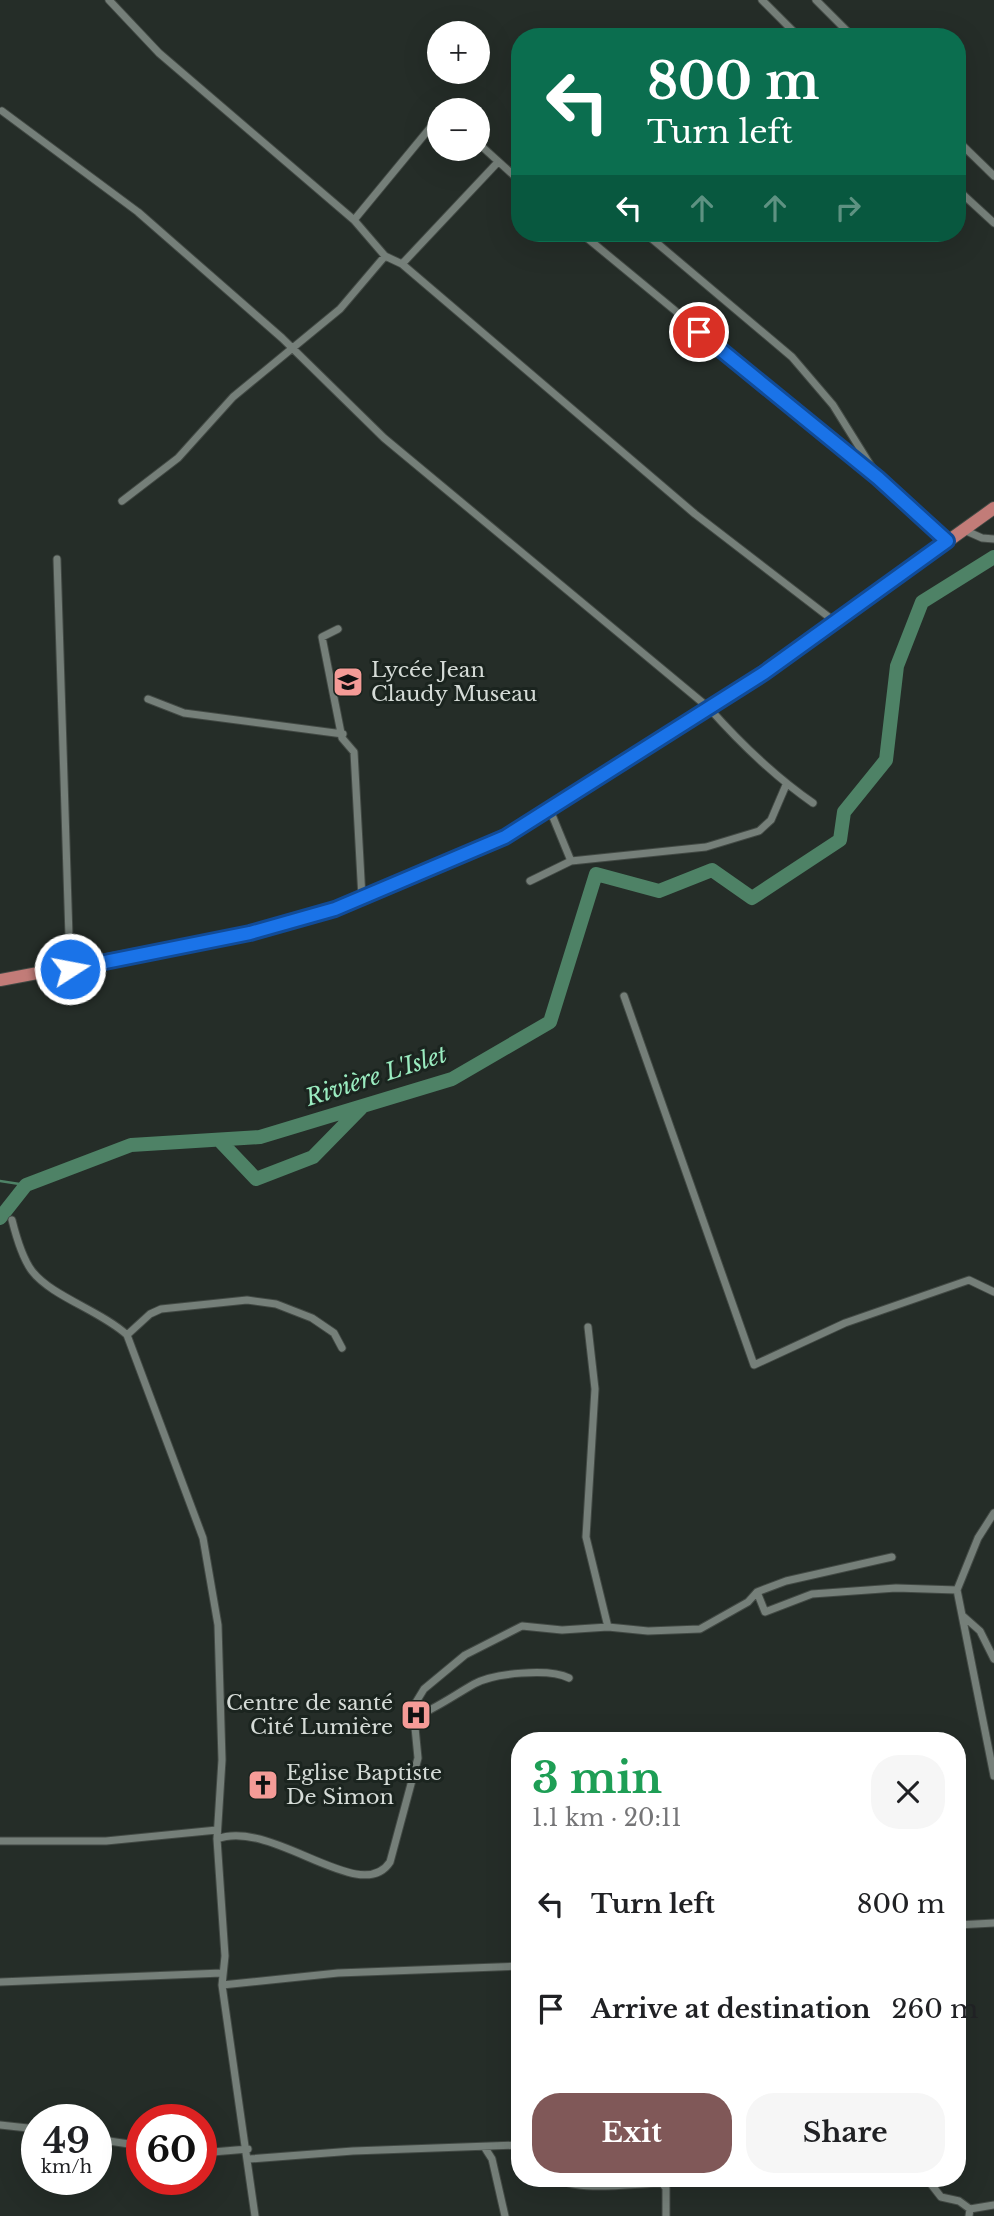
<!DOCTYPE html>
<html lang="en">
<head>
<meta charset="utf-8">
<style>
	:root { --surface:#fff; --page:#f6f6f6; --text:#202124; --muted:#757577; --accent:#805858 }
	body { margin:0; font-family:"Libre Baskerville",serif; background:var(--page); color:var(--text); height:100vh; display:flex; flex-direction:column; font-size:26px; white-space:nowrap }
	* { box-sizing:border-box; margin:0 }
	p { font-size:23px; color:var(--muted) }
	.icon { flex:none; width:38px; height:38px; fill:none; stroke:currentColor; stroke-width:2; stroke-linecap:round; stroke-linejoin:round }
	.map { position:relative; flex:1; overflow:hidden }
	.details { position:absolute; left:511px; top:1732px; width:455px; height:455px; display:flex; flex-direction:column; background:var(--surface); border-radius:28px; box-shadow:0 7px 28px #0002 }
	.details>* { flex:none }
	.top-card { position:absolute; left:511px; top:28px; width:455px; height:214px; border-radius:28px; box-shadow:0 7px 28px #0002; background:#0b6e4f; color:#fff; overflow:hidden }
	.tools { position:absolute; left:427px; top:21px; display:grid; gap:14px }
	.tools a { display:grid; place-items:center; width:63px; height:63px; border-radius:50%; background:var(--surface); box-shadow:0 7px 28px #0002; font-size:35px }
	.speed { position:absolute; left:21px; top:2104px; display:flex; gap:14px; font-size:35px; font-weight:700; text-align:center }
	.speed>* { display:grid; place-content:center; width:91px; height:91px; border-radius:50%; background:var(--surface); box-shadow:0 7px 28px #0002; line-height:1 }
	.speed small { font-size:18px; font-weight:400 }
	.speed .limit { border:10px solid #d22; background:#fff; color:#111 }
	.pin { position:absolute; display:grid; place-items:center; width:60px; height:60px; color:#fff; margin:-30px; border:4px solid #fff; border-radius:50%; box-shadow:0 2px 7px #0007 }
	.me { position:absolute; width:77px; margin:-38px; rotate:79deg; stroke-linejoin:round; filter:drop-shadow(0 0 5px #0008) }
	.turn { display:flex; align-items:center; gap:24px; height:147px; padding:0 21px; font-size:32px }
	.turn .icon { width:91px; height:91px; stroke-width:2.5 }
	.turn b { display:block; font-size:49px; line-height:60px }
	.lanes { display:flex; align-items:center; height:66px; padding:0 21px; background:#0003; justify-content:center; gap:35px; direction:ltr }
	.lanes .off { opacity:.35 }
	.round { display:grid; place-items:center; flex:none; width:74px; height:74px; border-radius:28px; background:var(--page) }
	.head { display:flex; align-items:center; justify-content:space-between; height:119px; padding:0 21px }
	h1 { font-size:42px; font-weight:800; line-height:52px; color:#1e9e55 }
	.button { display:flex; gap:14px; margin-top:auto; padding:14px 21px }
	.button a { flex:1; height:80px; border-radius:28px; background:var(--accent); color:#fff; font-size:28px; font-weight:800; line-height:80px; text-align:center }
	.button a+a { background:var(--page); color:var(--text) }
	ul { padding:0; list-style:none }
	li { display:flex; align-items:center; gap:21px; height:105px; padding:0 21px }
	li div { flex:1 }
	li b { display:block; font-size:26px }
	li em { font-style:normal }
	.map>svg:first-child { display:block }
</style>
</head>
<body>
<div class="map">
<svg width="994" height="2216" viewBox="0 0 994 2216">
	<rect width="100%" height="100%" fill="#252d28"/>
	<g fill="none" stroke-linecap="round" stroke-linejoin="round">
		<path stroke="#4e8266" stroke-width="2.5" d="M0,1181L26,1185"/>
		<path stroke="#4e8266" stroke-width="14" d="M219,1140L256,1179L313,1157L361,1108
			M0,1218L26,1185L131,1145L260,1137L452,1079L550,1022L596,874L659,891L712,870L752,898L840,840L844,812L886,760L897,666L922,602L994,557"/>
		<g stroke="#424944" stroke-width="9">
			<path id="street" d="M109,0L159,53L354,220L385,256L402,264L695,514L834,621
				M762,0L799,37
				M816,0L853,37
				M2,111L138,212L282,338L384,438L709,708C741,744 774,776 813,803
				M957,140L994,176
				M478,143L520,181
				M957,189L994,223
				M354,220L439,117
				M581,233L878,478L947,541
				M645,233L792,357L833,405L876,474
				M402,264L498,162
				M122,501L178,458L233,397L340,309L385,256
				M964,530L982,538L994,539
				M57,559L70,968
				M338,629L322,637L342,738L354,752L362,898
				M148,699L184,713L343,734
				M550,810L571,861
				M530,881L571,861L706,847L759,831L771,820L786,785
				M624,996L754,1365L845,1323L969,1280L994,1292
				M12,1220C16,1236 23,1259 32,1271C51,1296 101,1311 127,1335L203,1538L218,1625L222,1760L217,1839L225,1956L222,1985L255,2216
				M588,1327L595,1389L586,1537L608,1627
				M127,1335L150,1314L161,1309L247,1300L276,1304L312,1318L334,1333L342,1348
				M994,1513L978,1538L957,1590L994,1776
				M757,1592L765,1612L812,1594L896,1588L957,1590
				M963,1616L980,1631L994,1659
				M413,1718C435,1709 453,1696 474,1684C494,1673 549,1668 569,1678
				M217,1839C272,1818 361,1907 390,1862L418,1758L413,1707L424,1689L465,1655L522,1626L562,1630L608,1627L648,1631L700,1629L748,1602L757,1592L786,1581L892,1557
				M0,1841H106L217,1830
				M957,1925L994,1923
				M0,1982L222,1973
				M222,1985L338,1973L520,1966
				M0,2125L37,2129
				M96,2139L142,2146
				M485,2148L492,2159L505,2216
				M201,2153L248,2149
				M249,2159L353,2151L520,2145
				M561,2179C574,2192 640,2183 662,2183L666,2188V2216
				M927,2179L941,2197L959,2201L970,2209
				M969,2216L970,2209L994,2205"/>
		</g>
		<g stroke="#424944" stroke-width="14">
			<path id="primary" d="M0,980L250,933L335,909L505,837L764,673L994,508"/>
		</g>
		<use href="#street" stroke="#757f79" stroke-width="7"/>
		<use href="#primary" stroke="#c27c78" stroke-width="12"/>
	</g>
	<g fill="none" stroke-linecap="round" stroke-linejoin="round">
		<g stroke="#114b97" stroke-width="18">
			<path id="route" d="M70,969L250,933L335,909L505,837L764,673L947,541L878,478L699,332"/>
		</g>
		<use href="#route" stroke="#1a73e8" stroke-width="12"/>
	</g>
	<defs>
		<g id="school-square" transform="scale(1.575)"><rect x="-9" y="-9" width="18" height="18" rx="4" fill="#f59b97" stroke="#1b241f"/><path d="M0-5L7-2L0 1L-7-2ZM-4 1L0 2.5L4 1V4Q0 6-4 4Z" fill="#111"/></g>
		<g id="hospital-square" transform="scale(1.575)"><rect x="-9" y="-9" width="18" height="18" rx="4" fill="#f59b97" stroke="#1b241f"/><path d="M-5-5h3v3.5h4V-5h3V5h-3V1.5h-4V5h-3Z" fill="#111"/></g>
		<g id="church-square" transform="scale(1.575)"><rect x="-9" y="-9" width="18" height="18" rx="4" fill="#f59b97" stroke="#1b241f"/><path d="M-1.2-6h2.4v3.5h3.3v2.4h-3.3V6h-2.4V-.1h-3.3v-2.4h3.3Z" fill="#111"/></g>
	</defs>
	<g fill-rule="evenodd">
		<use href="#school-square" x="348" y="682"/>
		<use href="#hospital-square" x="416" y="1715"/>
		<use href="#church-square" x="263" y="1785"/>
	</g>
	<g text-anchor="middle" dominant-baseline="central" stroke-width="6" stroke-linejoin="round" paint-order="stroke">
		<g font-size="21" fill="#d5dbd7" stroke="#1b241f" text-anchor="start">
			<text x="371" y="670">Lycée Jean<tspan x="371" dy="24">Claudy Museau</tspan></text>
			<text x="393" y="1703" text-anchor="end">Centre de santé<tspan x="393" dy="24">Cité Lumière</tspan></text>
			<text x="286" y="1773">Eglise Baptiste<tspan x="286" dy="24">De Simon</tspan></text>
		</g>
		<g font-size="23" font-style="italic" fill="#9aecc0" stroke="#1b241f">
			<text transform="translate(376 1076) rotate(-18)">Rivière L'Islet</text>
		</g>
	</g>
</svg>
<div class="tools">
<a>+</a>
<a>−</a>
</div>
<div class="speed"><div>49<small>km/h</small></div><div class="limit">60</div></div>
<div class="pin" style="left:699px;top:332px;background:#d93025"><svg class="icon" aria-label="arrive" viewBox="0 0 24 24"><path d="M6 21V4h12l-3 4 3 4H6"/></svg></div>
<svg class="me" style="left:70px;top:969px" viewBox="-20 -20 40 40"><circle r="17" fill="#1a73e8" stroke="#fff" stroke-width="3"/><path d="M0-11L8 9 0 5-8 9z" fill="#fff"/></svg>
<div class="top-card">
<div class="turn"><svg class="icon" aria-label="left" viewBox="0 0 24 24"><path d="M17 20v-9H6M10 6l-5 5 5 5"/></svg><div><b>800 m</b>Turn left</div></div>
<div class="lanes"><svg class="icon" aria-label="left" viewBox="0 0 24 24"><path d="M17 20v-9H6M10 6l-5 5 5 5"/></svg><svg class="icon off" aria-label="ahead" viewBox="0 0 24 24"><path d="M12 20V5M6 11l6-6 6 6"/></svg><svg class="icon off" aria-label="ahead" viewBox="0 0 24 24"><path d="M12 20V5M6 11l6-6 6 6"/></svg><svg class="icon off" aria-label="right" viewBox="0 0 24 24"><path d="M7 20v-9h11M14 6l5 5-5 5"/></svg></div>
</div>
<section class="details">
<div class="head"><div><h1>3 min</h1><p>1.1 km · 20:11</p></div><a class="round"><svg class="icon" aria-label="close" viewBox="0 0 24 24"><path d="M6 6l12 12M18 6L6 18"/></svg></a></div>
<ul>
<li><svg class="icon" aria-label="left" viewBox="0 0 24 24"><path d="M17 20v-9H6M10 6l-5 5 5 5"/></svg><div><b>Turn left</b></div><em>800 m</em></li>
<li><svg class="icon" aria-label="arrive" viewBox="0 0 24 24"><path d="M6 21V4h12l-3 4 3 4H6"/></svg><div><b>Arrive at destination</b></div><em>260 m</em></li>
</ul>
<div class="button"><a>Exit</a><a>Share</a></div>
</section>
</div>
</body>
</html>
